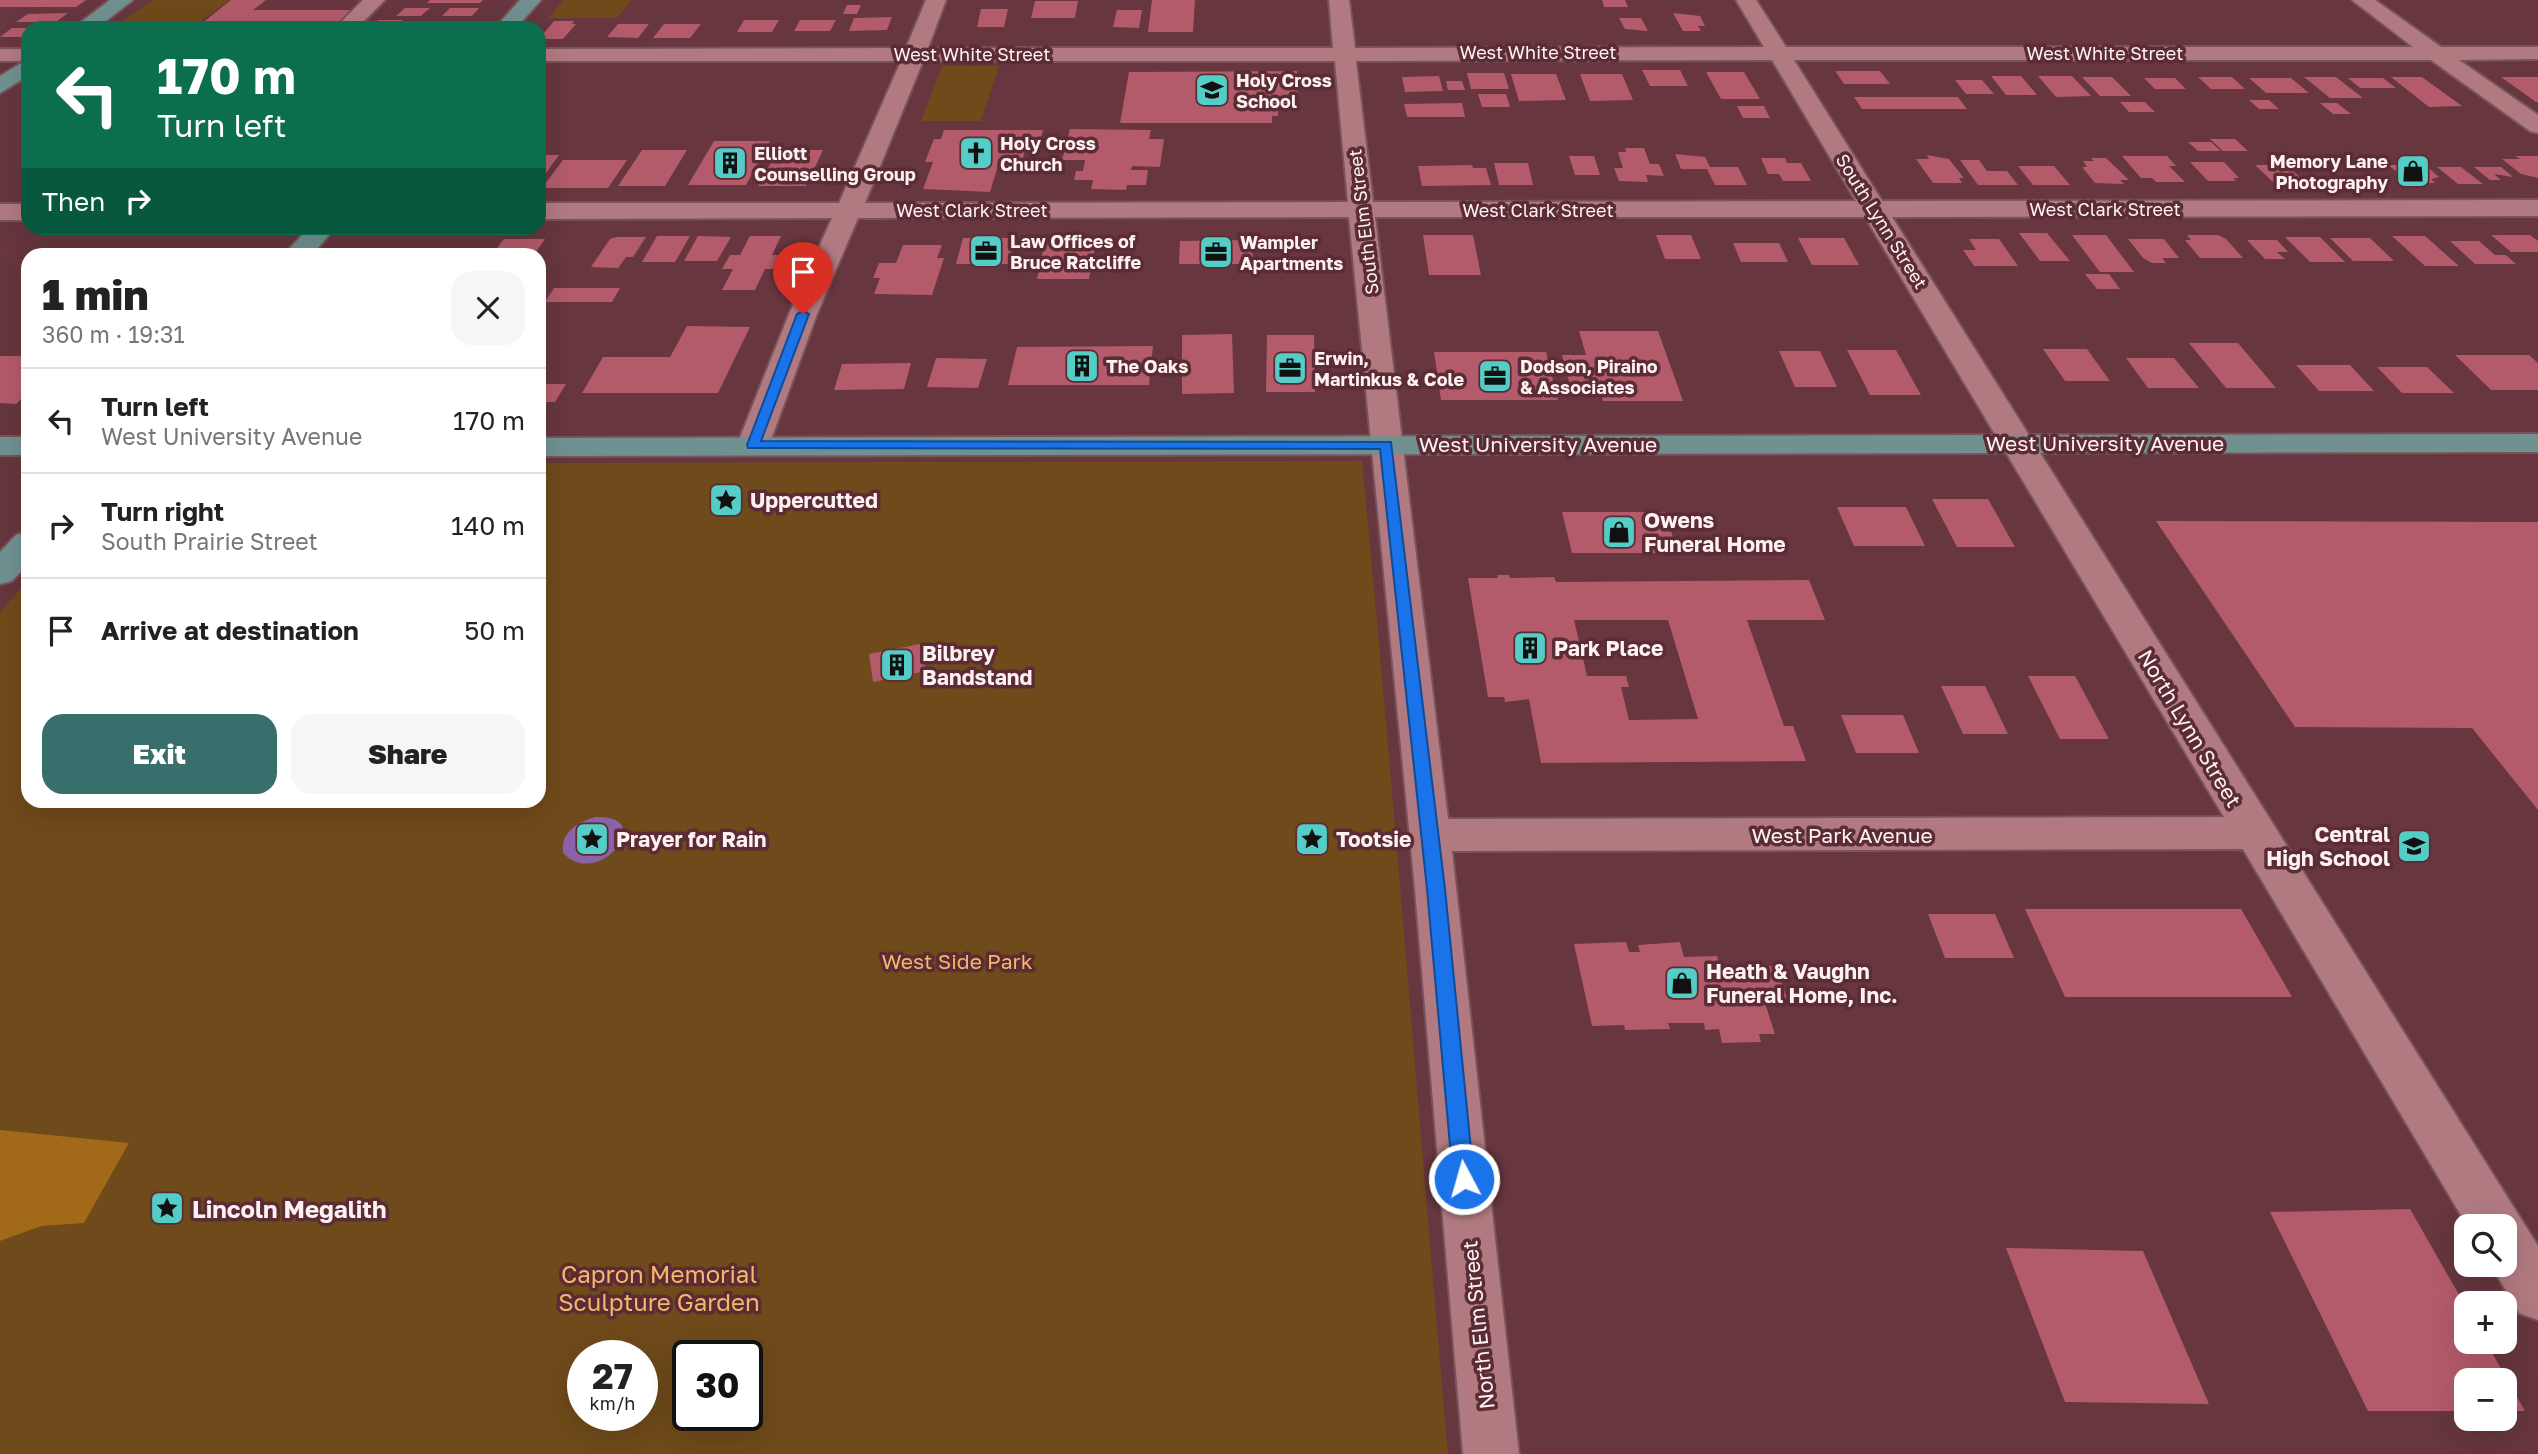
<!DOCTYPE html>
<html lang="en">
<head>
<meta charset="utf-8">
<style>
	:root { --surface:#fff; --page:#f6f6f6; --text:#222; --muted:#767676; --line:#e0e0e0; --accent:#386f6c }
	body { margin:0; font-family:"Golos Text",sans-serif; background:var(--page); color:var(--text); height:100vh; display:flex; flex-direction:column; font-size:26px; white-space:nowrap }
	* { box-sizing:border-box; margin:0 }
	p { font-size:23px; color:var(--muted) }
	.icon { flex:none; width:38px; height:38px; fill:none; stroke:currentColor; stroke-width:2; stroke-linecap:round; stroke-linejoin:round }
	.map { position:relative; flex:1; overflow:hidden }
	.side { position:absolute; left:21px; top:248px; width:525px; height:560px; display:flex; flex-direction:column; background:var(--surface); border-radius:21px; box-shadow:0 7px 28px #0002 }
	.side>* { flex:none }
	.guide { position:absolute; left:21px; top:21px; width:525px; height:214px; border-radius:21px; box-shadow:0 7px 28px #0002; background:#0b6e4f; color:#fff; overflow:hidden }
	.fabs { position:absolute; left:2454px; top:1214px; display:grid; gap:14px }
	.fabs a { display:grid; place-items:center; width:63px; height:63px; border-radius:14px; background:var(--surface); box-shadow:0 7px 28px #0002; font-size:35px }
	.speed { position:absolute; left:567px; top:1340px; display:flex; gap:14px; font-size:35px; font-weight:700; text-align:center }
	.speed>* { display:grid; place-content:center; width:91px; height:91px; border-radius:50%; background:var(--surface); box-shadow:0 7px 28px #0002; line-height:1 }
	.speed small { font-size:18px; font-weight:400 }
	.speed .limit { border:4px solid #111; border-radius:10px; background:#fff; color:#111 }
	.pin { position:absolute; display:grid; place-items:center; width:60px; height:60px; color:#fff; margin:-72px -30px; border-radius:50% 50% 50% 0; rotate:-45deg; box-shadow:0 0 7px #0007 }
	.pin .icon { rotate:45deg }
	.me { position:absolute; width:77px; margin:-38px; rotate:354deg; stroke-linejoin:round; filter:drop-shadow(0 0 5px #0008) }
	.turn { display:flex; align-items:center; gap:24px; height:147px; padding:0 21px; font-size:32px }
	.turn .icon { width:91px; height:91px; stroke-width:2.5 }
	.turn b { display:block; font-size:49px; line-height:60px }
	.then { display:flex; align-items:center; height:66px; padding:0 21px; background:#0003; gap:14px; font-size:26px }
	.round { display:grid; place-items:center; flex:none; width:74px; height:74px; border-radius:21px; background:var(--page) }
	.overview { display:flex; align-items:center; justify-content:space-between; height:119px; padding:0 21px }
	h1 { font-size:42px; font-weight:800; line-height:52px }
	.action { display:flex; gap:14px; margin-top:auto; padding:14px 21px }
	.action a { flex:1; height:80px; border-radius:21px; background:var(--accent); color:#fff; font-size:28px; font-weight:800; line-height:80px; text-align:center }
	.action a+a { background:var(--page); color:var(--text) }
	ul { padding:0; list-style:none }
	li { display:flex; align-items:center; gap:21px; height:105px; padding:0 21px; border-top:2px solid var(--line) }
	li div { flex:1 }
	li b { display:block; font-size:26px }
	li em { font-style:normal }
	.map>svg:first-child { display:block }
</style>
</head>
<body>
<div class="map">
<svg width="2538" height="1454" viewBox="0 0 2538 1454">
	<rect width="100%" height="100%" fill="#67363e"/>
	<path fill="#6f4a1a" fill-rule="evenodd" d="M153,0H229L193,28H113Z
		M564,0H632L617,18H548Z
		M942,66H999L981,121H921Z
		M1362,461C1394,792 1419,1123 1448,1454H0V612L28,580V802H539V463ZM583,1356H642V1416H583ZM688,1356H747V1416H688Z"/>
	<path fill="#a26a18" d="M0,1130L129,1143L84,1223L41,1226L0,1241Z"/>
	<path fill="#8b61a7" d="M595,817C660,814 598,891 563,853C560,832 578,822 595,817Z"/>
	<path fill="#b35b6a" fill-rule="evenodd" d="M0,0H86L76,7H0Z
		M231,0H266L253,10H353L333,28H196Z
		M430,0H483L480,3H427Z
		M1152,0H1195L1193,32H1148Z
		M1602,0H1625L1628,7H1604Z
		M1035,1H1078L1075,18H1031Z
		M847,5H861L857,14H843Z
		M405,8H430L421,16H396Z
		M450,8H479L472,16H442Z
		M981,9H1008L1004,27H977Z
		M1117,10H1142L1139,28L1113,27Z
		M68,13L56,22H16L28,14Z
		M1673,13L1700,16L1705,26H1698L1701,31H1683Z
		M892,17L887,30L849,31L854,18Z
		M1619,18H1641L1648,31L1625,29Z
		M378,20H403L394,28H369Z
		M744,20H779L772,32H737Z
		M800,20H836L830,31H794Z
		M554,21H574L572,24H576L563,39H539Z
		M416,23H463L457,28H410Z
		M618,24H649L638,38L607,37Z
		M664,24H701L690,38H653Z
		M12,28H28V37H0Z
		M1642,70H1680L1688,86H1650Z
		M1297,71L1298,109H1278V116H1272V123H1120L1129,72Z
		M1835,71H1880L1890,84H1844Z
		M1706,72H1744L1760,99H1721Z
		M1467,73H1504L1509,89H1471Z
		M1511,74H1556L1566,100L1519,101Z
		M1580,74H1622L1633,100L1590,101Z
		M1439,76L1443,91L1405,92L1402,77Z
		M1991,76H2021L2037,95H2006Z
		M2038,76H2072L2091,96L2056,97Z
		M2082,77H2112L2131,96H2100Z
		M2198,77H2232L2245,89H2211Z
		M2304,77H2336L2363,98H2330Z
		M2391,77H2422L2462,106L2429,107Z
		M2501,77H2538V102H2536Z
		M2144,78H2175L2186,89H2155Z
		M2249,78H2291L2309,93H2266Z
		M2348,78H2383L2396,88H2360Z
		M1955,80H1982L1994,94H1966Z
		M1446,81H1462L1465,90H1448Z
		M1478,94H1506L1510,107H1482Z
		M1854,97H1958L1967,109H1862Z
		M2249,100H2269L2279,109H2259Z
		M2120,102H2145L2155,112H2129Z
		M1462,103L1465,117H1407L1404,104Z
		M2320,103H2337L2351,114H2333Z
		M1737,106H1764L1770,118H1743Z
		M1070,129L1151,130L1149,139H1164L1160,167L1132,166L1131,170H1148L1146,185H1127L1126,190L1091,189L1093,180H1074L1076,171H1083L1085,160H1062Z
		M944,130H1043L1039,145H1026L1022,162H999L990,192L923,189L933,162H925L934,139H941Z
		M2210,139H2235L2248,151H2223Z
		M714,141H770L746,185H688Z
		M2188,142H2211L2221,151H2198Z
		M1625,148H1644L1650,164H1659L1664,176L1646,175L1648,182L1619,181L1614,168H1623L1618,152H1626Z
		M642,150H687L665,186H618Z
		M778,150H823L806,186H758Z
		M1675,154L1705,157L1710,167H1738L1747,185H1715L1707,169H1681Z
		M539,155H559L541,180H539Z
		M1927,155L1949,159L1964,178H1959L1962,183H1933L1916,159H1929Z
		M1569,156H1594L1600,175H1575Z
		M2122,156H2167L2176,166H2169L2185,182H2156L2152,178H2141Z
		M2515,156H2538V178L2521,174L2502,159H2520Z
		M1761,158H1785L1787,163H1801L1811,181H1783L1779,174H1768Z
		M2091,158H2106L2129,180H2120L2124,184L2095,183L2082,167H2087L2083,161H2094Z
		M563,160H627L608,188H542Z
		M1960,160H1979L1987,171H2007L2018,185H1978Z
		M2190,162H2224L2239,178H2233L2236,181H2208Z
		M1494,163H1528L1533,185H1499Z
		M1472,165L1473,168H1486L1491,185L1422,186L1418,166Z
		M2255,165H2286L2302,179L2274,183Z
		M2388,165H2425L2439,177L2431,179L2435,183H2411Z
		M2018,166H2054L2070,185H2033Z
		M2437,167H2461L2483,184H2458Z
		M2474,167H2501L2513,177L2494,174L2501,180H2490Z
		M2019,233H2047L2070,261H2040Z
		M1423,235H1473L1481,275H1429Z
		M1656,235H1691L1701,259H1665Z
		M2072,235H2106L2134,272H2100Z
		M2187,235H2218L2226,239L2243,258H2200L2185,240H2191Z
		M2491,235H2530L2538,241V252H2511Z
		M657,236H690L675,262H642Z
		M698,236L731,237L717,261H684Z
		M750,236H781L772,255H782L776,269H765L755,290H722L733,269H722L730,255H740Z
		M2392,236H2425L2459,266H2425Z
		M617,237H646L633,257H626L618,268L591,267L610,239Z
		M1046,237H1097L1089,279H1037Z
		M2285,237H2320L2345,262H2310Z
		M963,238H1015L1009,264H956Z
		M1798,238H1844L1859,265H1812Z
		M2330,238H2370L2394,261H2353Z
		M504,239H545L533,256H491Z
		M1969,239H1999L2018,266H1974L1963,250H1976Z
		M2128,239H2164L2179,258H2162L2166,263H2152L2143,258Z
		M1252,240L1253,264H1179L1180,241Z
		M2247,240H2277L2288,252H2277L2285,259H2265Z
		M2450,241H2479L2495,255H2506L2516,264H2475Z
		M1733,243H1779L1788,262H1741Z
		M903,245H942L937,258H944L932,295L874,294L880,278H873L879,263H896Z
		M2085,274H2109L2120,289H2097Z
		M554,288H620L612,302H545Z
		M687,326L750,327L718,393H582L603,357H670Z
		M1579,331H1658L1683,401H1603L1598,382H1569L1562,355H1586Z
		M1232,334L1234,393L1182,394V335Z
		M1267,335H1314L1315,392H1266Z
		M2189,343H2238L2276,388H2226Z
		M1153,346L1149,385H1008L1017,347Z
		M2043,349H2087L2110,381H2065Z
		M1847,350H1896L1921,395H1870Z
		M1779,351H1820L1837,387H1795Z
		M1434,352H1546L1558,400H1441Z
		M2455,355H2529L2538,363V390H2491Z
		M0,356H28V392L16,404L0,403Z
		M936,358L987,359L978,388L927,387Z
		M2126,358H2174L2199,388H2148Z
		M911,363L904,389L834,390L842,364Z
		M2296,365H2350L2374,391H2319Z
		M2377,367H2427L2454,393H2402Z
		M539,384H566L555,402H539Z
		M1932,499H1988L2015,547H1957Z
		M1837,507H1906L1925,546H1854Z
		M1562,512H1665L1678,553H1572Z
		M2156,521L2538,522V810L2472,728L2295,727Z
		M1497,575H1509L1510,578L1554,577L1556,582L1809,580L1825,620H1747L1784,726H1793L1806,761L1541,763L1529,699L1505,702L1504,697H1488L1468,578H1498ZM1574,620H1668L1698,719L1629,720L1621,687H1629L1626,676H1587Z
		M920,644L926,671L873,682L869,654Z
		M2028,676H2075L2109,739H2060Z
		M1941,686H1985L2008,734H1963Z
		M1841,715H1903L1919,753H1856Z
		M2025,909H2241L2292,997H2065Z
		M1928,914H1995L2014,958H1945Z
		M1626,942L1629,952H1640L1638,945L1680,942L1684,957L1717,956L1720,967L1776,966L1787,999L1764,1000L1775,1034H1759L1761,1042L1722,1043L1719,1029L1705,1030L1704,1023H1668L1670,1029L1625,1030L1624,1025L1592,1026L1574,944Z
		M2410,1209L2466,1307V1342H2486L2525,1411H2504V1381H2466V1411H2368L2270,1212Z
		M2006,1248L2143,1251L2209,1404L2065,1402Z"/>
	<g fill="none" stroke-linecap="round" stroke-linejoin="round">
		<g stroke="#78535b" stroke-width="4">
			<path id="minor" d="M363,0H385L357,28H335Z
				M926,0H946L928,48H1333L1329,0H1349L1355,48L1764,47L1736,0H1756L1786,47H2413L2352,0H2375L2441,47H2538V59L2459,60L2538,115V133L2530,131L2431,60H1794L1882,201L2538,200V216L1892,217L2538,1246V1320L2519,1313L2491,1265H2504V1227H2468L2243,849L1452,851L1519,1454H1463L1415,889L1349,217L858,218L817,314L769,445L764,452L753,454L742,452L737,445L789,314L832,218L539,219V203H839L901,61H539V49L906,48ZM1772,60L1856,201L1373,202L1356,61ZM923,61H1335L1348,202L865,203ZM1375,217H1865L2224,817L1448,819Z
				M0,49H28V61H0Z
				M0,204H28V220H0Z"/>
		</g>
		<g stroke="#78535b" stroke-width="4">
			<path id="major" d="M110,0H133L97,28H73Z
				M520,0H541L516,28H495Z
				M28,59V76L0,93V76Z
				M308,228H335L311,256H283Z
				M2538,434V452L539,456V438Z
				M0,437H28V455H0Z
				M28,532V564L12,581L0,584V552L16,535Z"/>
		</g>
		<use href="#minor" fill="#b17a81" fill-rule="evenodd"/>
		<use href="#major" fill="#719191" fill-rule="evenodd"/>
	</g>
	<path fill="#1a73e8" stroke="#114b97" stroke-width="2" d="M803,311L809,314L761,441L1391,442L1445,889L1474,1179L1471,1186L1464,1189L1456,1186L1453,1179L1427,889L1380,449L748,448L747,445L797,314Z"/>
	<defs>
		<g id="school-square" transform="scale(1.75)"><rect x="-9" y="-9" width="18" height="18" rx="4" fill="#54cdc7" stroke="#5b2c34"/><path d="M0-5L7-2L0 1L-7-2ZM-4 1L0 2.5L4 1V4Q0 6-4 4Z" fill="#111"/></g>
		<g id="church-square" transform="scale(1.75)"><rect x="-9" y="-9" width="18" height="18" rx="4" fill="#54cdc7" stroke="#5b2c34"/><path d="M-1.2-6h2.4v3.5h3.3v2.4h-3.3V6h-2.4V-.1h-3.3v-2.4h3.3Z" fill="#111"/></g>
		<g id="building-square" transform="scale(1.75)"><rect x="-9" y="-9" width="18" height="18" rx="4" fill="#54cdc7" stroke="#5b2c34"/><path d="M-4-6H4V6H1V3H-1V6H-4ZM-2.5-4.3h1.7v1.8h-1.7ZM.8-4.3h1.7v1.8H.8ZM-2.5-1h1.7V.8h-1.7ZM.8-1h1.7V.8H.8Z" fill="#111"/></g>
		<g id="shop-square" transform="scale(1.75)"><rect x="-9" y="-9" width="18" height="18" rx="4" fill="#54cdc7" stroke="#5b2c34"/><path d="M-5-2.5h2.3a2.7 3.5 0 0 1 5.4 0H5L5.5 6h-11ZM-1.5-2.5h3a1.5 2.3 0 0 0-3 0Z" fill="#111"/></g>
		<g id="office-square" transform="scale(1.75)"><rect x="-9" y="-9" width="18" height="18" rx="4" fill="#54cdc7" stroke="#5b2c34"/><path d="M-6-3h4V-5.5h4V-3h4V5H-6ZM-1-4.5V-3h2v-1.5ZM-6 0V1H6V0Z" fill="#111"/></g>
		<g id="sight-square" transform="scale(1.75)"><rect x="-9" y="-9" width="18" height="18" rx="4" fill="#54cdc7" stroke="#5b2c34"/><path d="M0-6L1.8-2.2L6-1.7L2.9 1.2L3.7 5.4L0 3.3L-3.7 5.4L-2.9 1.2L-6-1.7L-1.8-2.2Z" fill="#111"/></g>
	</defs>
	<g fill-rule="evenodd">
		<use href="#school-square" x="1212" y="90"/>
		<use href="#church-square" x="976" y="153"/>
		<use href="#building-square" x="730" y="163"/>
		<use href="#shop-square" x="2413" y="171"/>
		<use href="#office-square" x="986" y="251"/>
		<use href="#office-square" x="1216" y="252"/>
		<use href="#building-square" x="1082" y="366"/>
		<use href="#office-square" x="1290" y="368"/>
		<use href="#office-square" x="1495" y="376"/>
		<use href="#sight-square" x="726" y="500"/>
		<use href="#shop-square" x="1619" y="532"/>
		<use href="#building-square" x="1530" y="648"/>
		<use href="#building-square" x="897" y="665"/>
		<use href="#sight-square" x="592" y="839"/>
		<use href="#sight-square" x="1312" y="839"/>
		<use href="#school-square" x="2414" y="846"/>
		<use href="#shop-square" x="1682" y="983"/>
		<use href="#sight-square" x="167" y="1208"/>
	</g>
	<g text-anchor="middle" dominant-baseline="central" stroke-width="7" stroke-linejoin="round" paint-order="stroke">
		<g font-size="18" fill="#fef1f3" stroke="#5b2c34">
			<text x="1538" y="52">West White Street</text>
			<text x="2105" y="53">West White Street</text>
			<text x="972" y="54">West White Street</text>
			<text x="2105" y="209">West Clark Street</text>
			<text x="972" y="210">West Clark Street</text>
			<text x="1538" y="210">West Clark Street</text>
			<text transform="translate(1882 221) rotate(58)">South Lynn Street</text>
			<text transform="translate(1363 222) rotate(-97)">South Elm Street</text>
		</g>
		<g font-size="18" font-weight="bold" fill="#fef1f3" stroke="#5b2c34" text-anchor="start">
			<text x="1236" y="80">Holy Cross<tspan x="1236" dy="21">School</tspan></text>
			<text x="1000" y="143">Holy Cross<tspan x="1000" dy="21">Church</tspan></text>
			<text x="754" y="153">Elliott<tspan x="754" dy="21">Counselling Group</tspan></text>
			<text x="2388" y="161" text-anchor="end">Memory Lane<tspan x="2388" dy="21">Photography</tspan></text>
			<text x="1010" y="241">Law Offices of<tspan x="1010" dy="21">Bruce Ratcliffe</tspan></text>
			<text x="1240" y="242">Wampler<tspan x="1240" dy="21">Apartments</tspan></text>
			<text x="1314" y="358">Erwin,<tspan x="1314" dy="21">Martinkus &amp; Cole</tspan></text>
			<text x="1106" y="366">The Oaks</text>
			<text x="1520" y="366">Dodson, Piraino<tspan x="1520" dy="21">&amp; Associates</tspan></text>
		</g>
		<g font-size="21" fill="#fef1f3" stroke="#5b2c34">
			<text x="2105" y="443">West University Avenue</text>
			<text x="1538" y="444">West University Avenue</text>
			<text transform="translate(2190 728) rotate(59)">North Lynn Street</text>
			<text x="1842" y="835">West Park Avenue</text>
			<text transform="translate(1478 1325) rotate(-96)">North Elm Street</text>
		</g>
		<g font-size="21" font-weight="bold" fill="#fef1f3" stroke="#5b2c34" text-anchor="start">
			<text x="750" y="500">Uppercutted</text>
			<text x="1644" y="520">Owens<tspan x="1644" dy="24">Funeral Home</tspan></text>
			<text x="1554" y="648">Park Place</text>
			<text x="922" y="653">Bilbrey<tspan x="922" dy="24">Bandstand</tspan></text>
			<text x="2390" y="834" text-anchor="end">Central<tspan x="2390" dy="24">High School</tspan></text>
			<text x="616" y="839">Prayer for Rain</text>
			<text x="1336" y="839">Tootsie</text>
			<text x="1706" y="971">Heath &amp; Vaughn<tspan x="1706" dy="24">Funeral Home, Inc.</tspan></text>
		</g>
		<g font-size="21" fill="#f4b76d" stroke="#5b2c34">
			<text x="957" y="961">West Side Park</text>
		</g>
		<g font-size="24" font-weight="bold" fill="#fef1f3" stroke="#5b2c34" text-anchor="start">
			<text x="192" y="1208">Lincoln Megalith</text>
		</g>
		<g font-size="24" fill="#f4b76d" stroke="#5b2c34">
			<text x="659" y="1273">Capron Memorial<tspan x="659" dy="28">Sculpture Garden</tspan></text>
		</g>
	</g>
</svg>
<div class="fabs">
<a><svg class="icon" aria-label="search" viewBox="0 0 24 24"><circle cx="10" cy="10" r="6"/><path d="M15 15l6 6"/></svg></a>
<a>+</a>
<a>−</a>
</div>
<div class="speed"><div>27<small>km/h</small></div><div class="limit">30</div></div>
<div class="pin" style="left:803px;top:314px;background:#d93025"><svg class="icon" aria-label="arrive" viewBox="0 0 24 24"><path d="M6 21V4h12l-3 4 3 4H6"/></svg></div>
<svg class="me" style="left:1464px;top:1179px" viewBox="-20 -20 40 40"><circle r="17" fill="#1a73e8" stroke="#fff" stroke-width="3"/><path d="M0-11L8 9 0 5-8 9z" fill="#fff"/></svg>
<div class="guide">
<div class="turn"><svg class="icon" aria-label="left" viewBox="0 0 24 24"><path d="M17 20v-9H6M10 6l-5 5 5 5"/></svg><div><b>170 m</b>Turn left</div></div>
<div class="then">Then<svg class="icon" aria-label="right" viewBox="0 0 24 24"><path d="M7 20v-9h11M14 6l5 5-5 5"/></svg></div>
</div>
<section class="side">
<div class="overview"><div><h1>1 min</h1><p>360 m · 19:31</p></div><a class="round"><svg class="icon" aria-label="close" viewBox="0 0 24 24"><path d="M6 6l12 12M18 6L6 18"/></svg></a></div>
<ul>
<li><svg class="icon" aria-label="left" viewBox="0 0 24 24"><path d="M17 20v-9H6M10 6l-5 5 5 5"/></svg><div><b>Turn left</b><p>West University Avenue</p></div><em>170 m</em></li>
<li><svg class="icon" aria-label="right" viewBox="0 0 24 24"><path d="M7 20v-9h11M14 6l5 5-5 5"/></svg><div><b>Turn right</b><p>South Prairie Street</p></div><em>140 m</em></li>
<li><svg class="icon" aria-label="arrive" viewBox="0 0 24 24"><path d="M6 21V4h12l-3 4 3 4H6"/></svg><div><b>Arrive at destination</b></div><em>50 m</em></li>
</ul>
<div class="action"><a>Exit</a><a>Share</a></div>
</section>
</div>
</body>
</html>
